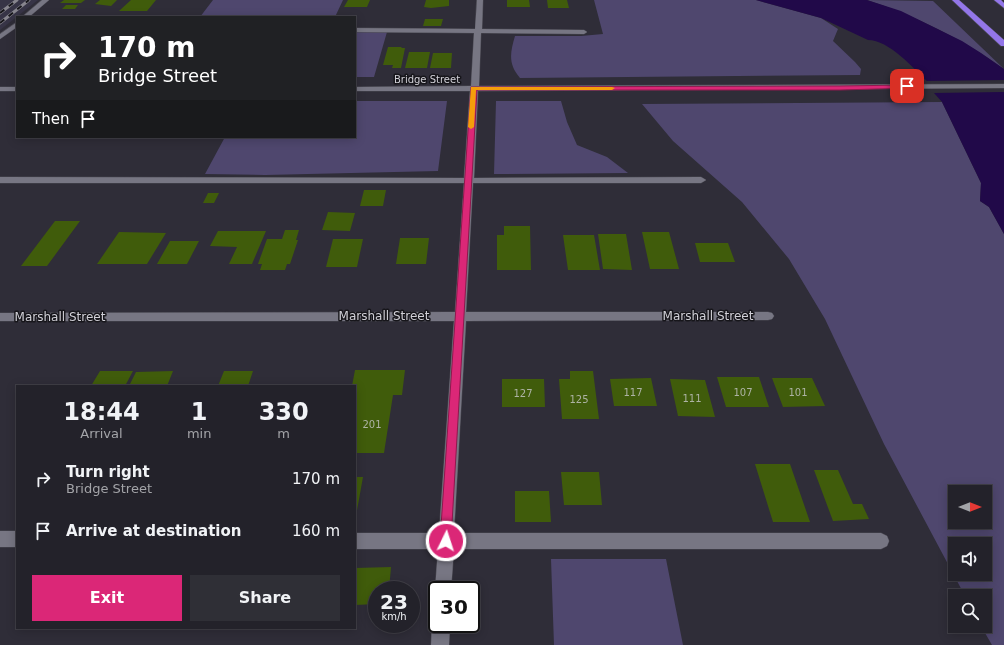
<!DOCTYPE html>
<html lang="en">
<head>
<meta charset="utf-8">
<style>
	:root { --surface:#23222a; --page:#2f2f36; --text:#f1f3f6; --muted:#a3a4a8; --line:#403f47; --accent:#db2777 }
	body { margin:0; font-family:"DejaVu Sans",sans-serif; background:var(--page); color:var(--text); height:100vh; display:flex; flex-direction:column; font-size:15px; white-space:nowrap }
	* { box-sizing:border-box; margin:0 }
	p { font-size:13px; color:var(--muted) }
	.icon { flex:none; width:22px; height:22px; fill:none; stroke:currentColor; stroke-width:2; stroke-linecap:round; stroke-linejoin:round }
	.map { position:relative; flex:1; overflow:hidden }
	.drawer { position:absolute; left:16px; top:385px; width:340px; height:244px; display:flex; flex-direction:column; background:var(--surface); border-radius:0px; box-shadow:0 2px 10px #0003,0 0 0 1px var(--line) }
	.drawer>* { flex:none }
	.hud { position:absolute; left:16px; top:16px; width:340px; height:122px; border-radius:0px; box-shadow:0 2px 10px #0003,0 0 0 1px var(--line); background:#202124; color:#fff; overflow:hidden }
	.needle { width:26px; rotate:90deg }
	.buttons { position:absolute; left:948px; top:485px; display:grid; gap:8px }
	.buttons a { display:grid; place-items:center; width:44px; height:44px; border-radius:0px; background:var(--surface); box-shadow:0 2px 10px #0003,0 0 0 1px var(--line); font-size:20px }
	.speed { position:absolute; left:368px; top:581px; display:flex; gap:8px; font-size:20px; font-weight:700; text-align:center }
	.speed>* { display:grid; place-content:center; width:52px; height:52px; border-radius:50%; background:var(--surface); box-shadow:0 2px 10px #0003,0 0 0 1px var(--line); line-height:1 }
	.speed small { font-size:10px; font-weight:400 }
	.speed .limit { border:2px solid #111; border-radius:6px; background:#fff; color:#111 }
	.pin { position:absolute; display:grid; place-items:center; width:34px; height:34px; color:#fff; margin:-17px; border-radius:8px; box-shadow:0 2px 6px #0006 }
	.me { position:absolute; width:44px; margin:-22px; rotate:4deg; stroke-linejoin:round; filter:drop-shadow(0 0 3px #0008) }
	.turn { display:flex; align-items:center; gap:14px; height:84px; padding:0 16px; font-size:18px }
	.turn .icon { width:52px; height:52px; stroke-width:2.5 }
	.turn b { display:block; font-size:28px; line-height:34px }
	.then { display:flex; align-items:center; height:38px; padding:0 16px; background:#0003; gap:8px; font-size:15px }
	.eta { display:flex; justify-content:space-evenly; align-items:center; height:68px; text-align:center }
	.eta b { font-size:24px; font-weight:600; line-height:28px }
	.cta { display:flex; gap:8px; margin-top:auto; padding:8px 16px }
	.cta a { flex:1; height:46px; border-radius:0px; background:var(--accent); color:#fff; font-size:16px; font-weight:600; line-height:46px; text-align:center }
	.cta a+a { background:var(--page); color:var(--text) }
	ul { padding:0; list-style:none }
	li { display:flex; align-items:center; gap:12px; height:52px; padding:0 16px }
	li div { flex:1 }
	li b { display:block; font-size:15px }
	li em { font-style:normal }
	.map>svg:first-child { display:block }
</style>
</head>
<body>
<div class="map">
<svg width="1004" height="645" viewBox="0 0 1004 645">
	<rect width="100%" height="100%" fill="#2f2d38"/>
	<path fill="#373446" d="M0,0H38L0,30Z"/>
	<path fill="#4f476e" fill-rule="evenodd" d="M213,0H343L335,17H200Z
		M594,0H756L821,18L838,29L833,41L855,62L861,69L860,75L520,78C508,64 510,53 515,36H581L603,34Z
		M867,0L933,1L1004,69C962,39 916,16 867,0Z
		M355,32H387L374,77H355Z
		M355,101H447L438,171L265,175L205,174L225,137H355Z
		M496,101H561L567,122L577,145L607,157L628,173L494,174Z
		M942,102L981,183L980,201L989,207L1004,234V645H992L981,626H985V596H965L884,444L825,319L789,259L742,202L673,141L642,104ZM955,492H985V522H955ZM955,544H985V574H955Z
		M551,559H666L683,645H554Z"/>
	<path fill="#210949" d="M756,0H867L901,11L962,41L981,53L1004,69V234L989,207L980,201L981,183L942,102L926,84L928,82C913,68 889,40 868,40L821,18Z"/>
	<path fill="#2f2d38" d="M1004,80V92L932,93L925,85L923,81Z"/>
	<path fill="#405c0b" d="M64,0H85L81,3H60Z
		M100,0H117L111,6L95,4Z
		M131,0H156L147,11H119Z
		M348,0H370L367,7H344Z
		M426,0H449V6L431,8L424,7Z
		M507,0H529L530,7H507Z
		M547,0H567L569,8H548Z
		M66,5H78L75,9H62Z
		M425,19H443L441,26H423Z
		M388,47H402L401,48H405L401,68H392L393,65H383Z
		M409,52H430L427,68H405Z
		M433,53H452L451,68H430Z
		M36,137H58L57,139H34Z
		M364,190H386L383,206H360Z
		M208,193H219L214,203H203Z
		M328,212L355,213L350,231L322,230Z
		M55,221H80L47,266H21Z
		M504,226H530L531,270H497V235H504Z
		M285,230H299L296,240H298L290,264H287L285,270H260L262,264H258L267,239H282Z
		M218,231H266L252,264H229L237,247L210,246Z
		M119,232L166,233L147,264H97Z
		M642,232H669L679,269H650Z
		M598,234H626L632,270L603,269Z
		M563,235H594L600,270H568Z
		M400,238H429L426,264H396Z
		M333,239H363L357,267H326Z
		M170,241H199L187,264H157Z
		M695,243H728L735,262H700Z
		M355,370H405L402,395H393L384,453H355V386H352Z
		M100,371H133L125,386H91Z
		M173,371L167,386H129L136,372Z
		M224,371H253L248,386H218Z
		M570,371H593L599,419H562L559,379H570Z
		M717,377H759L769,407H726Z
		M651,378L657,406H614L610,379Z
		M772,378H812L825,406L783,407Z
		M502,379H544L545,407H502Z
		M670,379L705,380L715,417L678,416Z
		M755,464H790L810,522H773Z
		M814,470H838L853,504H862L869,519L833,521Z
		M561,472H599L602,505H564Z
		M355,477H363L356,516H355Z
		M515,491H549L551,522H515Z
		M391,567L389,590H377V604L355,605V568Z"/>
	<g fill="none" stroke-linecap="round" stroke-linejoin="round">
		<g stroke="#4b4a53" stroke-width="1">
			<path id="minor" d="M42,0H49L29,17H22Z
				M477,0H483L482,29L584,30L587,32L584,34L481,33L479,86L1004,84V88L478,91L474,178L701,177L706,180L701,183H473L466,312H768L772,313L774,316L772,319L768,320L466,321L454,533H881L887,536L889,541L887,546L881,549H454L451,590H437V596L435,590L438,549H355V533H439L454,321H0V313L455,312L464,183H0V177L464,178L470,91H355V87L471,86L474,33L355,32V28L475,29Z
				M17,22V27L0,39V34Z
				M0,87H17V91H0Z
				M0,531H17V547H0Z
				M437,617V624H450L449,645H431L432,624L435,618Z"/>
		</g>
		<g stroke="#4b4a53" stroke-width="1">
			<path id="highway" d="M952,0H959L1004,40V46H1001Z
				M994,0H1001L1004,3V8Z"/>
		</g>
		<use href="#minor" fill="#777683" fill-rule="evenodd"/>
		<use href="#highway" fill="#9376e9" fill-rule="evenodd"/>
		<g stroke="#87858e" stroke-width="3">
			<path id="rail" d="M0,13L17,0
				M0,23L29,0"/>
		</g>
		<use href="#rail" stroke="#17161b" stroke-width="2" stroke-dasharray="5.5" stroke-linecap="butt"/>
	</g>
	<path fill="#db2777" stroke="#8e194d" d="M907,85L910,86L909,88L840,90H477L451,541L450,545L446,547L441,545L440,541L471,87L840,86Z"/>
	<path fill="#f59e0b" d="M471,87H612L615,88L612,90H476L474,127L471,129L468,127Z"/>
	<g text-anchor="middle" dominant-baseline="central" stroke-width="3" stroke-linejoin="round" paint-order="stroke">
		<g font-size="10" fill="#d1d0d7" stroke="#17161b">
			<text x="427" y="79">Bridge Street</text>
		</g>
		<g font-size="10" fill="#adb3a4">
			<text x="633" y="392">117</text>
			<text x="743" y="392">107</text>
			<text x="798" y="392">101</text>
			<text x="523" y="393">127</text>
			<text x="692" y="398">111</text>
			<text x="579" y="399">125</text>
			<text x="372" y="424">201</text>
		</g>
		<g font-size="12" fill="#d1d0d7" stroke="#17161b">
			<text x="384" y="316">Marshall Street</text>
			<text x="708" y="316">Marshall Street</text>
			<text x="60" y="317">Marshall Street</text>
		</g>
	</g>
</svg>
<div class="buttons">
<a><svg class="needle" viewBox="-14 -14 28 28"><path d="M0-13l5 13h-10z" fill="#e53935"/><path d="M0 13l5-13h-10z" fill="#a3a4a8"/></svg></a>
<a><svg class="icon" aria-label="sound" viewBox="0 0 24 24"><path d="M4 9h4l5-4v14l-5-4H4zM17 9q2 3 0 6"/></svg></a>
<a><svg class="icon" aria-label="search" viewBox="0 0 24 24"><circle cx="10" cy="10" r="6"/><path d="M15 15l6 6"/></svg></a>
</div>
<div class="speed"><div>23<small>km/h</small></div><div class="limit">30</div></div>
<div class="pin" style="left:907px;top:86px;background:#d93025"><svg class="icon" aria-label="arrive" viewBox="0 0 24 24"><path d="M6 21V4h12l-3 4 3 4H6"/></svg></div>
<svg class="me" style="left:446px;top:541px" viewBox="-20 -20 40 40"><circle r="17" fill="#db2777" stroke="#fff" stroke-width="3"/><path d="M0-11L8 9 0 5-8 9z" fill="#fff"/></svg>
<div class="hud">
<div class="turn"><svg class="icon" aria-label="right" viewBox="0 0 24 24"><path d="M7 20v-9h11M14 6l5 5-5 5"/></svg><div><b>170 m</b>Bridge Street</div></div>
<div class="then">Then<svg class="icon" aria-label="arrive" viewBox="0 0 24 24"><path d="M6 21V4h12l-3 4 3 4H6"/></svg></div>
</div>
<section class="drawer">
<div class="eta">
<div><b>18:44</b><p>Arrival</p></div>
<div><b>1</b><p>min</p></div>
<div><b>330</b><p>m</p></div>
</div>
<ul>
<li><svg class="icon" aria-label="right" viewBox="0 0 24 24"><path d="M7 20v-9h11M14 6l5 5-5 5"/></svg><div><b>Turn right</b><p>Bridge Street</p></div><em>170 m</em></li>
<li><svg class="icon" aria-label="arrive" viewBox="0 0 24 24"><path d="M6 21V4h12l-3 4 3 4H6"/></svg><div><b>Arrive at destination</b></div><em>160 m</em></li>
</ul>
<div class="cta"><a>Exit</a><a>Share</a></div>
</section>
</div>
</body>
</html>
